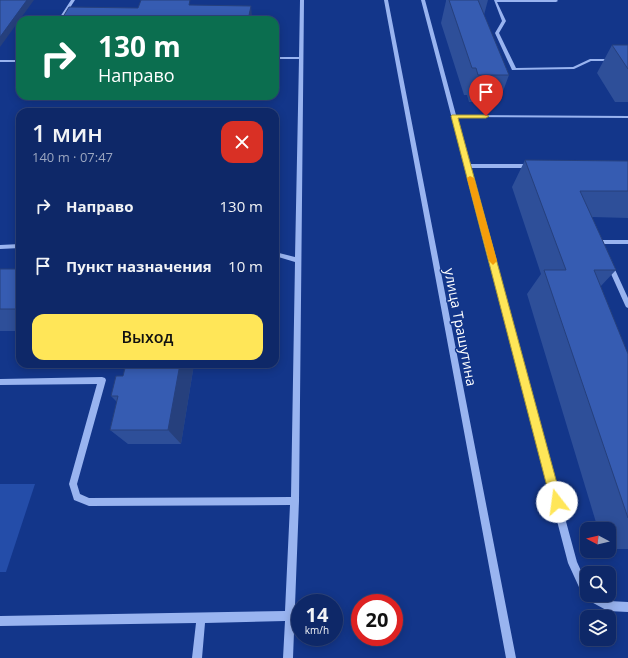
<!DOCTYPE html>
<html lang="ru">
<head>
<meta charset="utf-8">
<style>
	:root { --surface:#0e2868; --page:#1c3471; --text:#f1f3f6; --muted:#9ba6c0; --line:#2e447c; --accent:#ffe658 }
	body { margin:0; font-family:"Open Sans",sans-serif; background:var(--page); color:var(--text); height:100vh; display:flex; flex-direction:column; font-size:15px; white-space:nowrap }
	* { box-sizing:border-box; margin:0 }
	p { font-size:13px; color:var(--muted) }
	.icon { flex:none; width:22px; height:22px; fill:none; stroke:currentColor; stroke-width:2; stroke-linecap:round; stroke-linejoin:round }
	.map { position:relative; flex:1; overflow:hidden }
	.side { position:absolute; left:16px; top:108px; width:263px; height:260px; display:flex; flex-direction:column; background:var(--surface); border-radius:12px; box-shadow:0 2px 10px #0003,0 0 0 1px var(--line) }
	.side>* { flex:none }
	.banner { position:absolute; left:16px; top:16px; width:263px; height:84px; border-radius:12px; box-shadow:0 2px 10px #0003,0 0 0 1px var(--line); background:#0b6e4f; color:#fff; overflow:hidden }
	.needle { width:26px; rotate:277deg }
	.tools { position:absolute; left:580px; top:522px; display:grid; gap:8px }
	.tools a { display:grid; place-items:center; width:36px; height:36px; border-radius:8px; background:var(--surface); box-shadow:0 2px 10px #0003,0 0 0 1px var(--line); font-size:20px }
	.speed { position:absolute; left:291px; top:594px; display:flex; gap:8px; font-size:20px; font-weight:700; text-align:center }
	.speed>* { display:grid; place-content:center; width:52px; height:52px; border-radius:50%; background:var(--surface); box-shadow:0 2px 10px #0003,0 0 0 1px var(--line); line-height:1 }
	.speed small { font-size:10px; font-weight:400 }
	.speed .limit { border:6px solid #d22; background:#fff; color:#111 }
	.pin { position:absolute; display:grid; place-items:center; width:34px; height:34px; color:#fff; margin:-41px -17px; border-radius:50% 50% 50% 0; rotate:-45deg; box-shadow:0 0 4px #0007 }
	.pin .icon { rotate:45deg }
	.me { position:absolute; width:44px; margin:-22px; rotate:345deg; stroke-linejoin:round; filter:drop-shadow(0 0 3px #0008) }
	.turn { display:flex; align-items:center; gap:14px; height:84px; padding:0 16px; font-size:18px }
	.turn .icon { width:52px; height:52px; stroke-width:2.5 }
	.turn b { display:block; font-size:28px; line-height:34px }
	.round { display:grid; place-items:center; flex:none; width:42px; height:42px; border-radius:12px; background:var(--page) }
	.overview { display:flex; align-items:center; justify-content:space-between; height:68px; padding:0 16px }
	h1 { font-size:24px; font-weight:600; line-height:30px }
	.primary-button { display:flex; gap:8px; margin-top:auto; padding:8px 16px }
	.primary-button a { flex:1; height:46px; border-radius:12px; background:var(--accent); color:#111; font-size:16px; font-weight:600; line-height:46px; text-align:center }
	ul { padding:0; list-style:none }
	li { display:flex; align-items:center; gap:12px; height:60px; padding:0 16px }
	li div { flex:1 }
	li b { display:block; font-size:15px }
	li em { font-style:normal }
	.map>svg:first-child { display:block }
</style>
</head>
<body>
<div class="map">
<svg width="628" height="658" viewBox="0 0 628 658">
	<rect width="100%" height="100%" fill="#13368a"/>
	<path fill="#244da9" d="M0,484H35L6,572H0Z"/>
	<g fill="none" stroke-linecap="round" stroke-linejoin="round">
		<path fill="#99b4f0" fill-rule="evenodd" d="M71,0H75L62,20H58Z
			M300,0H304L299,501L293,658H283L285,621L205,623L202,658H192L196,623L0,626V616L285,611L290,505L89,506L74,500L69,484L97,384L0,385V379L102,377L105,378L106,380L77,484L80,494L89,498L291,497L295,262L275,256V252L295,257L299,59H275V57H299Z
			M384,0H388L516,658H506Z
			M421,0H425L456,115L628,116V118L457,117L470,164H532L535,166L532,168H470L577,562L587,584V595H597L609,601L628,602V612L608,611L584,598L568,563Z
			M494,0H557L558,1L556,2H497L506,21L499,33L516,68L573,67L590,59H628V61H591L574,69L512,70L495,33L502,21Z
			M0,60H20V62H0Z
			M598,240H628V244H604L605,246L604,248H600L597,242Z
			M20,244V248L0,249V245Z
			M608,263H612L628,298V308L626,307L625,305L607,265Z"/>
	</g>
	<path fill="#2e4f99" d="M446,0H488L484,15L509,75L499,102H469L467,95H464L441,23L446,1Z
		M612,45H628V102H615L597,73Z
		M525,160L628,161V218L592,217L616,270L600,287L628,354V549H609V529H598L527,294L541,274L512,187Z
		M0,269H20V331H0Z
		M126,364H194L181,444H128L110,430L117,402L111,396L123,376Z"/>
	<path fill="#26407d" d="M27,0H34L0,47V37Z
		M251,6L252,16V20H248Z
		M180,364H194L181,444L168,430Z"/>
	<path fill="#365cb2" stroke="#26407d" d="M0,0H27L0,37Z
		M141,0H190L189,5L251,6L248,20H61L69,7L138,8Z
		M449,0H478L509,75H478L476,68H472Z
		M612,45H628V69Z
		M525,160L628,161V191H580L616,270H594L628,354V518L544,270H566Z
		M0,269H20V309H0Z
		M126,364H180L168,430H110L118,396H111L116,376H123Z"/>
	<path fill="#ffe658" stroke="#a69639" d="M452,115H486L489,116L486,118H458L562,502L561,506L557,507L553,506L551,502L451,116Z"/>
	<path fill="#f59e0b" d="M470,176L474,178L497,261L493,265L489,261L467,178Z"/>
	<g text-anchor="middle" dominant-baseline="central" stroke-width="3" stroke-linejoin="round" paint-order="stroke">
		<g font-size="14" fill="#fff" stroke="#13368a">
			<text transform="translate(461 327) rotate(79)">улица Трашутина</text>
		</g>
	</g>
</svg>
<div class="tools">
<a><svg class="needle" viewBox="-14 -14 28 28"><path d="M0-13l5 13h-10z" fill="#e53935"/><path d="M0 13l5-13h-10z" fill="#9ba6c0"/></svg></a>
<a><svg class="icon" aria-label="search" viewBox="0 0 24 24"><circle cx="10" cy="10" r="6"/><path d="M15 15l6 6"/></svg></a>
<a><svg class="icon" aria-label="layers" viewBox="0 0 24 24"><path d="M12 4l9 5-9 5-9-5zM3 14l9 5 9-5"/></svg></a>
</div>
<div class="speed"><div>14<small>km/h</small></div><div class="limit">20</div></div>
<div class="pin" style="left:486px;top:116px;background:#d93025"><svg class="icon" aria-label="arrive" viewBox="0 0 24 24"><path d="M6 21V4h12l-3 4 3 4H6"/></svg></div>
<svg class="me" style="left:557px;top:502px" viewBox="-20 -20 40 40"><circle r="19" fill="#fff"/><path d="M0-13L10 11 0 6-10 11z" fill="#ffe658"/></svg>
<div class="banner">
<div class="turn"><svg class="icon" aria-label="right" viewBox="0 0 24 24"><path d="M7 20v-9h11M14 6l5 5-5 5"/></svg><div><b>130 m</b>Направо</div></div>
</div>
<section class="side">
<div class="overview"><div><h1>1 мин</h1><p>140 m · 07:47</p></div><a class="round" style="background:#d93025;color:#fff"><svg class="icon" aria-label="close" viewBox="0 0 24 24"><path d="M6 6l12 12M18 6L6 18"/></svg></a></div>
<ul>
<li><svg class="icon" aria-label="right" viewBox="0 0 24 24"><path d="M7 20v-9h11M14 6l5 5-5 5"/></svg><div><b>Направо</b></div><em>130 m</em></li>
<li><svg class="icon" aria-label="arrive" viewBox="0 0 24 24"><path d="M6 21V4h12l-3 4 3 4H6"/></svg><div><b>Пункт назначения</b></div><em>10 m</em></li>
</ul>
<div class="primary-button"><a>Выход</a></div>
</section>
</div>
</body>
</html>
